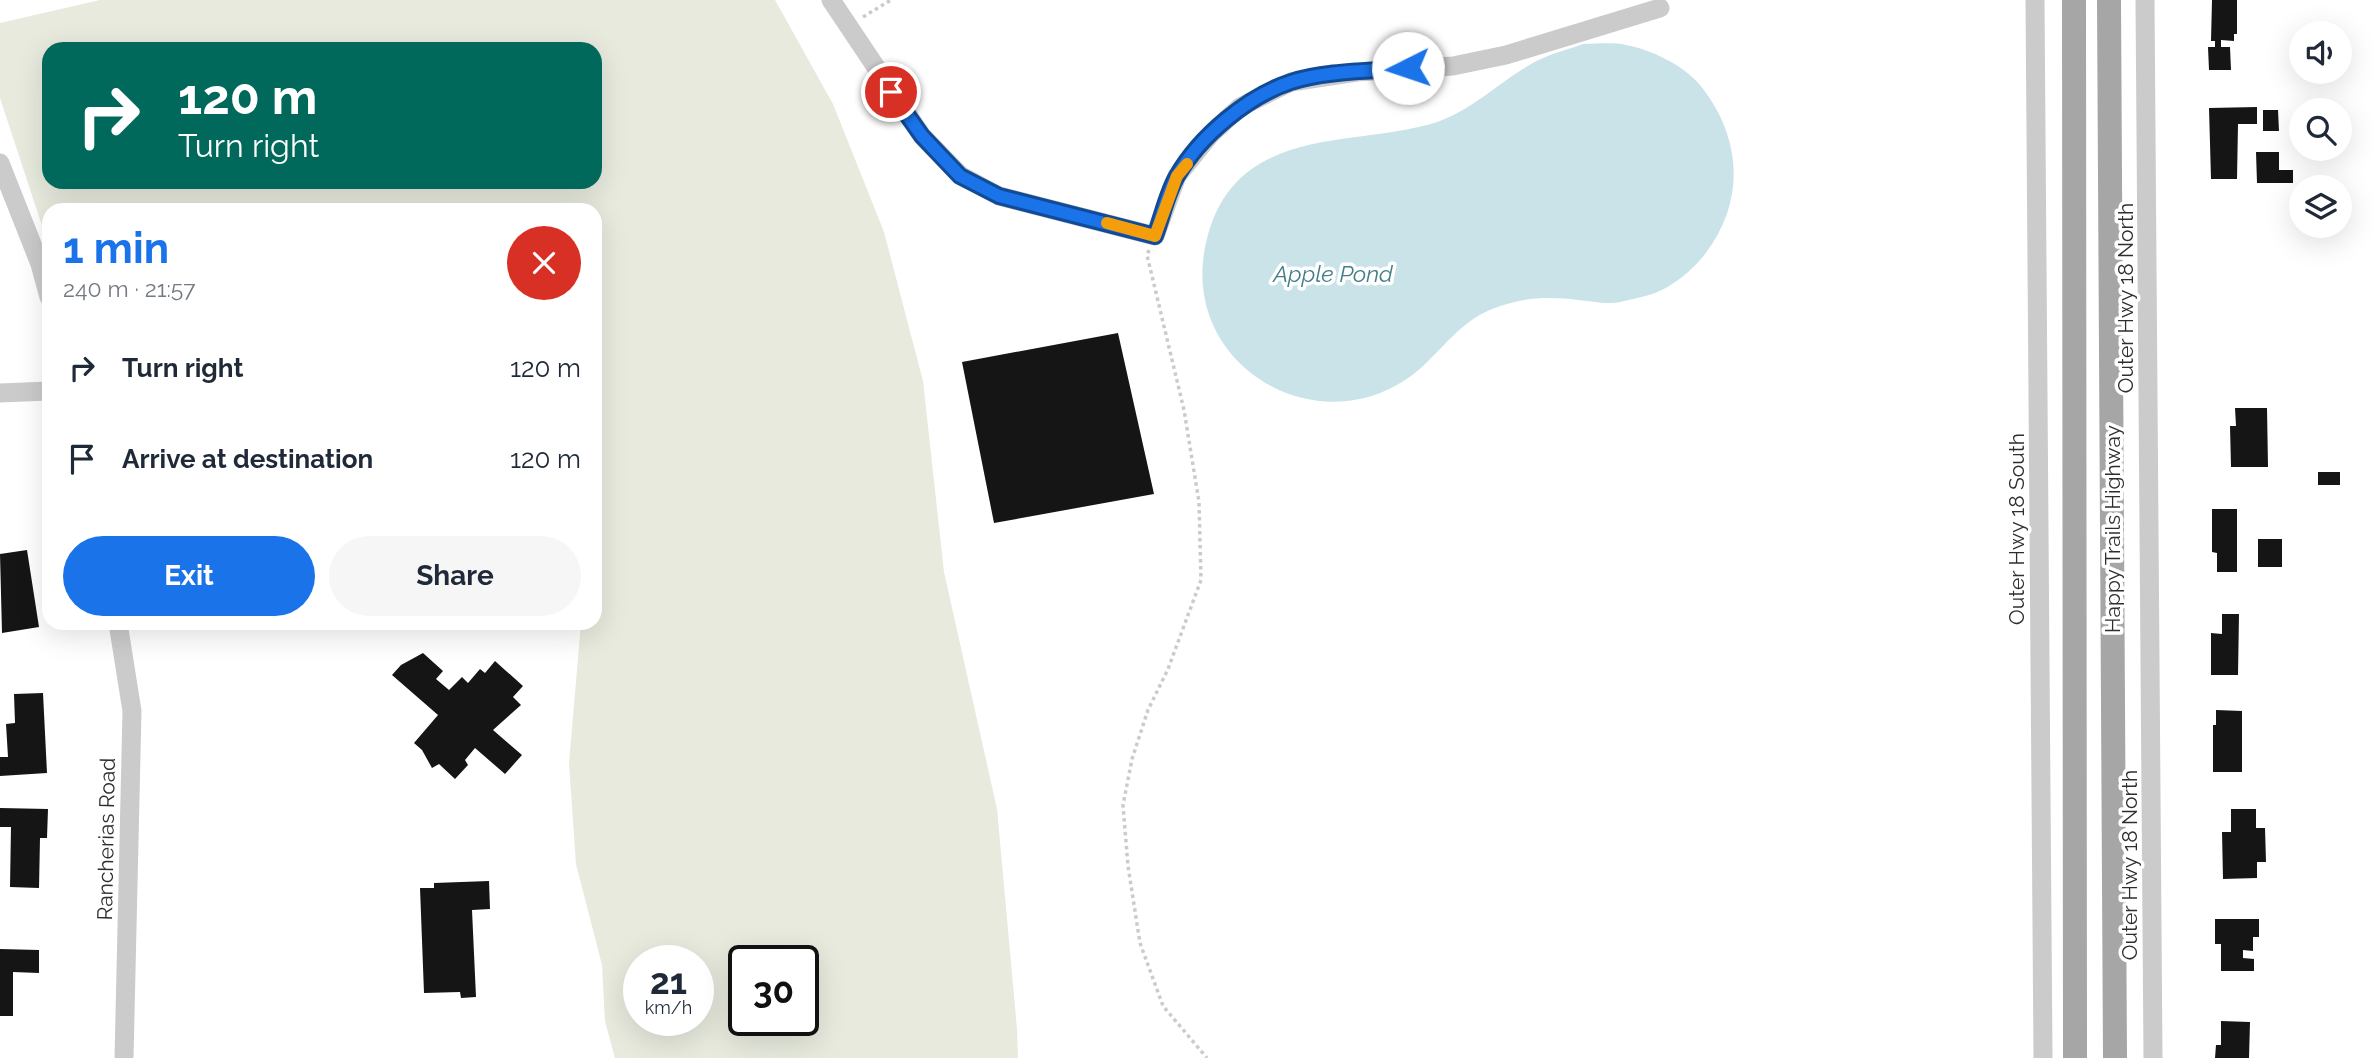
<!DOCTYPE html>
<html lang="en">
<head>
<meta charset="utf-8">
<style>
	:root { --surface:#fff; --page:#f6f6f7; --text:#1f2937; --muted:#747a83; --accent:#1a73e8 }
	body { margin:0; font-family:Raleway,sans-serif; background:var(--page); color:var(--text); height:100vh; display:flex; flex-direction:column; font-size:26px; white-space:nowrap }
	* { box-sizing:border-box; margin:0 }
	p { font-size:23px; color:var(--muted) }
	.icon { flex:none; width:38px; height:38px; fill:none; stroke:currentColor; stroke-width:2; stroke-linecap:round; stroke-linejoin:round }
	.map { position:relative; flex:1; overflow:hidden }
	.sheet { position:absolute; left:42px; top:203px; width:560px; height:427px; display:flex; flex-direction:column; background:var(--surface); border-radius:21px; box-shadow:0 7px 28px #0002 }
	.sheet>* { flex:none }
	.guide { position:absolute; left:42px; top:42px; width:560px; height:147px; border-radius:21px; box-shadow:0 7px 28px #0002; background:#00695c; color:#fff; overflow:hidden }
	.tools { position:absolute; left:2289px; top:21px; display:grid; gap:14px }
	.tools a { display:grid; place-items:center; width:63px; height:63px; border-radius:50%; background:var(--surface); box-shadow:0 7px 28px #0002; font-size:35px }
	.speed { position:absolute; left:623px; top:945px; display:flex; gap:14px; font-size:35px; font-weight:700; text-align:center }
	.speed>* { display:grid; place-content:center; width:91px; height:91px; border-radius:50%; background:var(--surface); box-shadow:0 7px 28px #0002; line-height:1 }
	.speed small { font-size:18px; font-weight:400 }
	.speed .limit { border:4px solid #111; border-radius:10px; background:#fff; color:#111 }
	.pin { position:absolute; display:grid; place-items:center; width:60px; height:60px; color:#fff; margin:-30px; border:4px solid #fff; border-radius:50%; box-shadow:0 2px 7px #0007 }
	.me { position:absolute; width:77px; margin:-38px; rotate:266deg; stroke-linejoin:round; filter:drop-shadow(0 0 5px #0008) }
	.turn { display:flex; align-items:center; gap:24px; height:147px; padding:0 21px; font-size:32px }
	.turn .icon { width:91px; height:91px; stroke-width:2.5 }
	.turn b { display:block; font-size:49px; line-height:60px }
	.round { display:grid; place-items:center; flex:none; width:74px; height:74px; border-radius:37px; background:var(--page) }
	.overview { display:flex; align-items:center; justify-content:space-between; height:119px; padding:0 21px }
	h1 { font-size:42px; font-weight:700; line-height:52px; color:var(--accent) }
	.cta { display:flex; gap:14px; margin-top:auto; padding:14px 21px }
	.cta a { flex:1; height:80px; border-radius:42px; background:var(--accent); color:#fff; font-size:28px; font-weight:700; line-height:80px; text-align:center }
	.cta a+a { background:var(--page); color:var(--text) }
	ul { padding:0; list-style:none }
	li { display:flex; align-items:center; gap:21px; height:91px; padding:0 21px }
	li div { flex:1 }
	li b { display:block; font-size:26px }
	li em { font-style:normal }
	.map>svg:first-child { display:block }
</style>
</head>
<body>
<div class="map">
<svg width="2374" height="1058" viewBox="0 0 2374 1058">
	<rect width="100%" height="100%" fill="#fff"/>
	<path fill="#e7eadd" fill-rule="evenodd" d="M100,0H775L833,104L884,232L923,381L944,572L997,809L1017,1029L1018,1058H615L605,1021L602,965L576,864L569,763L581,623H595V210H49V247L0,98V23ZM595,49V182H49V49ZM639,961H698V1020H639ZM744,961H803V1020H744Z"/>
	<path fill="#cae3e8" d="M1583,44C1597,44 1613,42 1626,45C1652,50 1683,65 1700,85C1742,137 1746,201 1705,254C1693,270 1673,286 1655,293C1644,297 1631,299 1620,302C1607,305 1591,301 1578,300C1553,297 1531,297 1507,304C1466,315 1452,339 1423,366C1328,453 1177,369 1206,243C1210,223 1219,202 1233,186C1283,129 1373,144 1440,121C1478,107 1506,75 1543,58C1556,52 1570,49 1583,44Z"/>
	<path fill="#151515" d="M2212,0H2237V34H2234V41L2221,40V47H2230L2231,70H2209L2208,47H2215V41H2211Z
		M2257,107V124H2238L2237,179H2211L2209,108Z
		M2263,110H2278L2279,131H2263Z
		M2256,152H2279V170H2293V183H2257Z
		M1118,333L1154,494L994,523L962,362Z
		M2235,408H2267L2268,467H2231L2230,426H2236Z
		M2318,472H2340V485H2318Z
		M2212,509H2237V572H2217V553L2212,552Z
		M2258,539H2282V567H2258Z
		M27,550L39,627L2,633L0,554Z
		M2222,614H2239L2238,675H2211V633L2222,634Z
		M423,653L443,671L436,679L449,690L462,677L468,683L480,669L485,673L495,661L523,686L513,697L521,705L493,730L522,755L505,774L475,748L465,760L468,765L455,779L439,764L432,768L422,750L414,743L438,715L392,675L401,665Z
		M43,693L47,773L0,776V757H8L6,724L15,723L14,694Z
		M2216,710L2242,711V772H2213V725H2216Z
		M0,808L48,809L47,838H40L39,888L10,887L11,827H0Z
		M2231,809H2256V828H2265L2266,862H2257V878L2223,879L2222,832H2231Z
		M489,881L490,909L472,910L476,997L461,998L460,992L424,993L420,888H434V883Z
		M2215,919H2259V937H2253V951L2243,950V958L2254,959V971H2221V944H2215Z
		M0,949L39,950V973L13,972V1016H0Z
		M2221,1021L2250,1022L2249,1058H2215L2216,1045H2221Z"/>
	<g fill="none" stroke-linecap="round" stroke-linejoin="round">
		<path stroke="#cbcbcb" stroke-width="3.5" stroke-dasharray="3.5 3.5" stroke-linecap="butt" d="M863,17L891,0
			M1149,250L1147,255L1184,410L1199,502L1201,580L1168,669L1148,710L1132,759L1123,805L1128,866L1140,943L1163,1006L1207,1058"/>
		<path stroke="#cbcbcb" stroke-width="19" d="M831,0L922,136L960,175L999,196L1155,236L1177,176L1210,135L1240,107L1291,82L1357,72L1453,66L1506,55L1660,8
			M2035,0L2043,1058
			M2145,0L2153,1058
			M0,163L40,264L49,297
			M0,393L49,391
			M118,623L132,711L124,1058"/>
		<path stroke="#a6a6a6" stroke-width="24" d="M2074,0L2075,1058
			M2109,0L2115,1058"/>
	</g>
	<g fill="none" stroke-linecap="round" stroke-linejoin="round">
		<g stroke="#114b97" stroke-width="18">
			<path id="route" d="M891,92L922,136L960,176L999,196L1155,236C1162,217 1167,193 1177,176C1200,136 1248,96 1291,82C1323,71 1373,71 1408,68"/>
		</g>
		<use href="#route" stroke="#1a73e8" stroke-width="12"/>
		<path stroke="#f59e0b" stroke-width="12" d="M1107,223L1155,236L1177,176L1187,164"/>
	</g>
	<g text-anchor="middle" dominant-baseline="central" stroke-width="7" stroke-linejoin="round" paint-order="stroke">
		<g font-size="21" fill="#2e2e2e" stroke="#fff">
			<text transform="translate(2125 298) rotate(-90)">Outer Hwy 18 North</text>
			<text transform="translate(2016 529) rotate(-90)">Outer Hwy 18 South</text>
			<text transform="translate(2112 529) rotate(-90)">Happy Trails Highway</text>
			<text transform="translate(106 839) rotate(-89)">Rancherias Road</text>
			<text transform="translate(2129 865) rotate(-90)">Outer Hwy 18 North</text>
		</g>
		<g font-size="23" font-style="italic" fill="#437e88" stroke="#fff">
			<text x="1333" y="273">Apple Pond</text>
		</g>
	</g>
</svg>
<div class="tools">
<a><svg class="icon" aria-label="sound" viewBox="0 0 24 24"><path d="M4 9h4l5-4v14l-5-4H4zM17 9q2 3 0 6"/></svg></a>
<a><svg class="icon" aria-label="search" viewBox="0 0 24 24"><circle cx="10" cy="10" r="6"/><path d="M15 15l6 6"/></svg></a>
<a><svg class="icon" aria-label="layers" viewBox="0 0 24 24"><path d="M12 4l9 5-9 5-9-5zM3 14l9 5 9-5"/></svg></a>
</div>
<div class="speed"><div>21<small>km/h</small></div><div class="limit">30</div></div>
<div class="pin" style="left:891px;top:92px;background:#d93025"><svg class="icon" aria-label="arrive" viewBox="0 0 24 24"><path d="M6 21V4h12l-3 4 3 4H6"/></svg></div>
<svg class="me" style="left:1408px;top:68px" viewBox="-20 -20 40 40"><circle r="19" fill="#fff"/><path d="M0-13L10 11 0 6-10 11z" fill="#1a73e8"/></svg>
<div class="guide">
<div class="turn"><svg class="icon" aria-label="right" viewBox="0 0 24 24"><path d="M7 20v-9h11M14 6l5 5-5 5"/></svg><div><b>120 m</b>Turn right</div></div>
</div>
<section class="sheet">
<div class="overview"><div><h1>1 min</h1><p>240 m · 21:57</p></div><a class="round" style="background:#d93025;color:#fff"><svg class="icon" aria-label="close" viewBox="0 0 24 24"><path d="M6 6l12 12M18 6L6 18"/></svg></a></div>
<ul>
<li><svg class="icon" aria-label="right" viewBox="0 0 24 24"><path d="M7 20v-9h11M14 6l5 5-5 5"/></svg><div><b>Turn right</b></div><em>120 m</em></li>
<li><svg class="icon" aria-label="arrive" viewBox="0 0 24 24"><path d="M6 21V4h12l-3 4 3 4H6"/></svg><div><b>Arrive at destination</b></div><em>120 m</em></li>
</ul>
<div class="cta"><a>Exit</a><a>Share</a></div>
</section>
</div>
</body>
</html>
